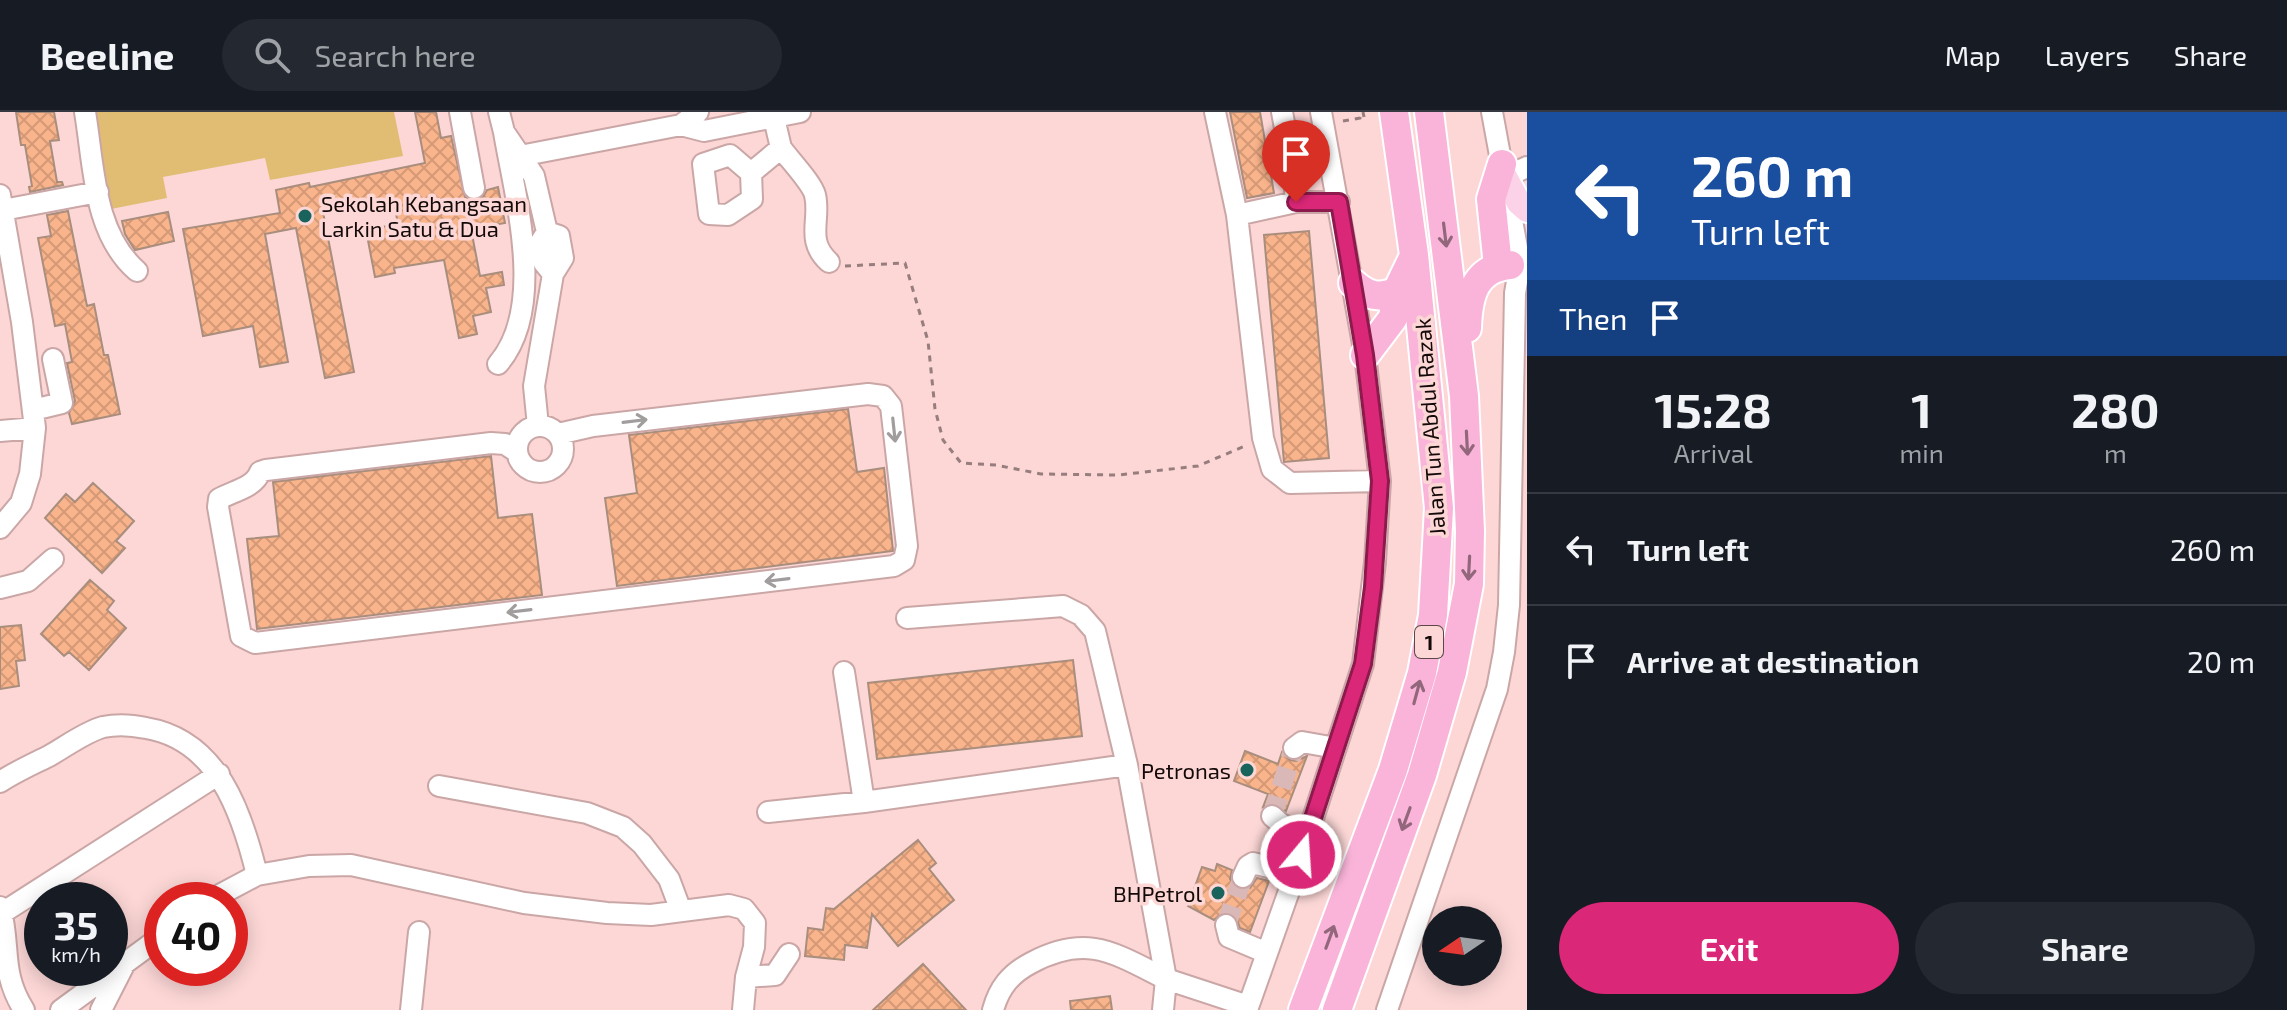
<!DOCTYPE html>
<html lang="en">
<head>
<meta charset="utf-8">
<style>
	:root { --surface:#171b24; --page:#242831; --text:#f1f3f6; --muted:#9ea1a6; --line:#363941; --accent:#db2777 }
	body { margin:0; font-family:"Exo 2",sans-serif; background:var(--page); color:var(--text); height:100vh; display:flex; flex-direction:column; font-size:30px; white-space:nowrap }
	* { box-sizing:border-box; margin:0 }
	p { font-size:26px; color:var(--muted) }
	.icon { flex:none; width:44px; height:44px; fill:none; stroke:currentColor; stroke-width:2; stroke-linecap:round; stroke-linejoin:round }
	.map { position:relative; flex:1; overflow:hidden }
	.drawer { display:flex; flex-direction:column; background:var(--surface); width:760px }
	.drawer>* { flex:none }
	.hud { background:#1a4fa0; color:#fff; overflow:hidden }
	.needle { width:52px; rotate:257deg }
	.controls { position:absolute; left:1422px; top:794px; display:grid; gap:16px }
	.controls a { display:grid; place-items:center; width:80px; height:80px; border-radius:50%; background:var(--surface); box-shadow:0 4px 20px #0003; font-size:40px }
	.speed { position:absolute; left:24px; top:770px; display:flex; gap:16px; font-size:40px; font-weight:700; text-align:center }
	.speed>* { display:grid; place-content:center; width:104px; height:104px; border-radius:50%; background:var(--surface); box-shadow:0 4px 20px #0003; line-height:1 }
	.speed small { font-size:20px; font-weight:400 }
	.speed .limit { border:12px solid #d22; background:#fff; color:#111 }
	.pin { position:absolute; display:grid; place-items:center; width:68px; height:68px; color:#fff; margin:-82px -34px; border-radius:50% 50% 50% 0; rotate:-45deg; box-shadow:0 0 8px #0007 }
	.pin .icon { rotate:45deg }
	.me { position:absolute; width:88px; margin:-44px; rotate:18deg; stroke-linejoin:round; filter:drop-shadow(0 0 6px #0008) }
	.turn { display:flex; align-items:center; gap:28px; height:168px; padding:0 32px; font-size:36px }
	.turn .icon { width:104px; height:104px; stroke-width:2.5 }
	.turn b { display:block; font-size:56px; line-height:68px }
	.then { display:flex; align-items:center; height:76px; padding:0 32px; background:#0003; gap:16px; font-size:30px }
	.eta { display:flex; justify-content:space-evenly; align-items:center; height:136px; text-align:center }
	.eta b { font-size:48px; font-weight:700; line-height:56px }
	.action { display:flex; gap:16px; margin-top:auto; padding:16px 32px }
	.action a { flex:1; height:92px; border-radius:48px; background:var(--accent); color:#fff; font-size:32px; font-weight:700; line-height:92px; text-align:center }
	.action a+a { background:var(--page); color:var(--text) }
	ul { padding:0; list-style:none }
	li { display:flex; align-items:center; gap:24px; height:112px; padding:0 32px; border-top:2px solid var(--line) }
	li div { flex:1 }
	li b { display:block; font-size:30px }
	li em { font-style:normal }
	header { display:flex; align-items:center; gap:48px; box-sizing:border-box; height:112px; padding:0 40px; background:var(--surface); border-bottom:2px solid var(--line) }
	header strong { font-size:38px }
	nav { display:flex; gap:44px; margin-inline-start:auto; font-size:28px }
	.search { width:560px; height:72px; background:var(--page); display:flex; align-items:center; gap:20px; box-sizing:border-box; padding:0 28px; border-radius:44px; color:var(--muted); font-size:30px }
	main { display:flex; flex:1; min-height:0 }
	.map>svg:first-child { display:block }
</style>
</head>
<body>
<header>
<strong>Beeline</strong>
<div class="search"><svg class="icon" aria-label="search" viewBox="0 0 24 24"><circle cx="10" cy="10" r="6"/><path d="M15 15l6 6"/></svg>Search here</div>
<nav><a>Map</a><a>Layers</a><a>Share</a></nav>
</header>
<main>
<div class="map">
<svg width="1527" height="898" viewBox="0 0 1527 898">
	<defs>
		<pattern id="building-cross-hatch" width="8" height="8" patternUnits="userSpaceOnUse" patternTransform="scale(2)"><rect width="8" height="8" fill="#f9b48b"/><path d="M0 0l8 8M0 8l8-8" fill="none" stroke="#d59977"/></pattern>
	</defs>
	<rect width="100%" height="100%" fill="#fcd7d6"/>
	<path fill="#e0bd73" d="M87,0H394L403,44L270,68L265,46L163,65L167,86L106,98Z"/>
	<path fill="url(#building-cross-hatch)" stroke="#a98d7d" stroke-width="2" d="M16,0H54L59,28L50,29L57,70H62L63,73L30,80L29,75L32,74L25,33H21Z
		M415,0H436L441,26L451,24L465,85L477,89L483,85L487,78L498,75L505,111L471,117L480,164L502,160L504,173L486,176L491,200L473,204L477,222L459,226L444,148L394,156L395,161L375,165L366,118L398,112L393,86L323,100L354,260L325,266L296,116L265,122L288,250L260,255L253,214L203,224L183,117L280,101L276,78L309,71L310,75L425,51Z
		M1230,0H1260L1274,81L1247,86Z
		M68,99L87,194L94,192L104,243H108L120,302L72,312L69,301L75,289L67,251L72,250L65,212L55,214L38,126L51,124L47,103Z
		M168,100L174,129L135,138L125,122L122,109Z
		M1309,119L1329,346L1284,350L1264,123Z
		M848,297L857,360L884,356L893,439L617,474L605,386L637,381L629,323Z
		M491,344L498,406L532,402L542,483L257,517L247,427L279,424L273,370Z
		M93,371L134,409L116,429L125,436L102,461L45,406L66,382L75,390Z
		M90,468L114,489L107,498L126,516L89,558L69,540L64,544L41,522Z
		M21,513L25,548L16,549L19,574L0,577V515Z
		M1073,548L1082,624L877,647L868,571Z
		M1245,639L1278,652L1282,640L1290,648L1296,649L1307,644L1286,699L1274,691L1263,695L1268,682L1234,669Z
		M918,728L936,751L929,757L954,788L898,834L872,802L867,836L845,833L844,848L805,844L808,816L823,818L826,796L834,797Z
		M1217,752L1232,758L1230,767L1238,777L1250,776L1257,766L1269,769L1250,820L1240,816L1236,805L1230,801H1222L1214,808L1188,794L1202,755L1215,759Z
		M923,852L966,898H873Z
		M1110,884L1112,898H1071L1070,889Z"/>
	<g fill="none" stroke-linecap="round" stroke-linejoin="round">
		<path stroke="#d9b8b7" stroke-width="20" stroke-dasharray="20 10" stroke-linecap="butt" d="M1272,704L1294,636
			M1226,813L1243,765"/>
		<g stroke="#caa7a6" stroke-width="24">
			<path id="minor" d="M85,0C94,53 93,121 137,159
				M460,0L474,76
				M499,0L504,20L534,64L547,120
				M1215,0L1237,103L1263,326L1272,357L1290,371L1380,369
				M1282,0L1294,64L1296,90
				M681,13L704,19L800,0
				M781,36C789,47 812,71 815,83C821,108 805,128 829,150
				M520,44L681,13L698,0
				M751,61L730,43L703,52L709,102L728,103L752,87L751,61L781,36L774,6
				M1502,75L1505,65L1527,55
				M0,83L22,210L35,316L30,362L21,391L0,416
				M3,98L98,80
				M1237,103L1296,90H1339
				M498,252C547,195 515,86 504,20
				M33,298L62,291L53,247
				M517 337a23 23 0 1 1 46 0a23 23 0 1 1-46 0Z
				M538,314L534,274L553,162L563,146L559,124L547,120L540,131L544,151L553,162
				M0,319L35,316
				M517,340L505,332L491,331L266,358L260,360C254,376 233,379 219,387L218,395L241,524L255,531L894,454L904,448L907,434L891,294L883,284L868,282L593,314L558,322
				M0,476L28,469L53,447
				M907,506L1063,494L1081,503L1095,519L1127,653L1166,867L1248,894
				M844,560L864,690
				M1294,636L1302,630L1336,636
				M0,670C15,660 33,652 49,644C65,635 85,620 103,615C117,612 132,613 146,616C218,628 242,701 257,763
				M439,674L587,701L623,715L642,732L669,767L681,799
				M768,700L864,690L1127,653
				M1272,704L1281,712L1307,724
				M1243,765L1248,754L1253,751L1295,762
				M210,788L257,763L309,754L351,753L524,791L607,801L651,803L729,793L744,797L755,811L754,835L746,865L743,898
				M0,795C11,835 0,860 24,898
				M2,801L219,662
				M1226,813L1229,825L1267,841
				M746,865L775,863L789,842
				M61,898L162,824
				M101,898L123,855
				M411,898L419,820
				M993,898C999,876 1010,862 1031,851C1087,821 1114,841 1166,867L1163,898
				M1247,898L1295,762L1363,552L1375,450L1380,369L1365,243L1321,0
				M1387,898L1497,577L1504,540L1509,493L1515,181L1520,152L1492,0"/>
		</g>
		<g stroke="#fff" stroke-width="28">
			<path id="major" d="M1505,65L1519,91L1527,98"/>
		</g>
		<g stroke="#fff" stroke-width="32">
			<path id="highway" d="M1498,154L1491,87L1502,52
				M1353,171C1367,184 1379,187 1397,179
				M1467,216C1468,185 1474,156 1510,153
				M1365,243L1393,206L1397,179L1414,144
				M1303,898L1393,658L1422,561L1433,503L1439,396L1414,143L1394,0
				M1337,898L1422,663L1452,560L1469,472L1470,419L1464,284L1429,0"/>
		</g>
		<path stroke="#977d7d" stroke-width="3" stroke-dasharray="6 6" stroke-linecap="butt" d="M1363,0L1364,5
			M1343,9L1360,6L1358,0
			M845,154L905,151L928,229L935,297L943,328L961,351L996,353L1041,362L1118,363L1198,354L1245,334"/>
		<use href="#minor" stroke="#fff" stroke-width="20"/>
		<use href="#major" stroke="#fcd2e8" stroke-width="24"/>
		<use href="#highway" stroke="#fab4d9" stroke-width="28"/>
	</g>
	<defs><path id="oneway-shaft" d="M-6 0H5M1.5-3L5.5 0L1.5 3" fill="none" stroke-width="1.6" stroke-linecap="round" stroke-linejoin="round" transform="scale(2)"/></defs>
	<g stroke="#92677b">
		<use href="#oneway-shaft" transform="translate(1445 123) rotate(83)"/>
		<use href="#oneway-shaft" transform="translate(1467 331) rotate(87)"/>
		<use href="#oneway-shaft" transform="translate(1469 456) rotate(93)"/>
		<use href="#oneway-shaft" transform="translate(1417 580) rotate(-75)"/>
		<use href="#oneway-shaft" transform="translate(1406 707) rotate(110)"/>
		<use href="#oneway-shaft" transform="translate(1330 825) rotate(-70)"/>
	</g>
	<g stroke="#a19d9d">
		<use href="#oneway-shaft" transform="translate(635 309) rotate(-7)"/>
		<use href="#oneway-shaft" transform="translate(894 318) rotate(84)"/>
		<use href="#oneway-shaft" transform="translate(777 468) rotate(173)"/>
		<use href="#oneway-shaft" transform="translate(519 499) rotate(173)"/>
	</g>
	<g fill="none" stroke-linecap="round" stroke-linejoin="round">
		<g stroke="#8e194d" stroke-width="20">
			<path id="route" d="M1296,90H1339L1365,243L1380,369L1373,475L1363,552L1301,743"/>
		</g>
		<use href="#route" stroke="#db2777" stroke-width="14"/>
	</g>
	<g fill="#18635b" stroke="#fcd7d6" stroke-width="3">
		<circle cx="305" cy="104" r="8"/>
		<circle cx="1247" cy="658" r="8"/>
		<circle cx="1218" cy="781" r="8"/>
	</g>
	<g text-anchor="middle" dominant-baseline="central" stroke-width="7" stroke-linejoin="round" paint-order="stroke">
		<rect fill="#fcd7d6" stroke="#5a4746" stroke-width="2" x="1415" y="514" width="28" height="32" rx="6"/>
		<g font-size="20" font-weight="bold" fill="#140909">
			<text x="1429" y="530">1</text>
		</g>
		<g font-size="22" fill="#140909" stroke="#fcd7d6" text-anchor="end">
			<text x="321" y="91" text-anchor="start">Sekolah Kebangsaan<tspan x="321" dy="25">Larkin Satu &amp; Dua</tspan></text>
			<text x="1231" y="658">Petronas</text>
			<text x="1202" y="781">BHPetrol</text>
		</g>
		<g font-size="22" fill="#140909" stroke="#fcd7d6">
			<text transform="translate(1429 315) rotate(-94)">Jalan Tun Abdul Razak</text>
		</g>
	</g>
</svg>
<div class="controls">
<a><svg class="needle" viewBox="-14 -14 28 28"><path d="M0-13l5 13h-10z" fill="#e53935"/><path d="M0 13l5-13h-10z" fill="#9ea1a6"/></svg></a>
</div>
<div class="speed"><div>35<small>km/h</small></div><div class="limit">40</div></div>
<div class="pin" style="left:1296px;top:90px;background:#d93025"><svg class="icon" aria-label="arrive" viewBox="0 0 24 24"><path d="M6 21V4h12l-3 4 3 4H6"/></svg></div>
<svg class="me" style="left:1301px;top:743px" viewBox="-20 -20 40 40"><circle r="17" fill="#db2777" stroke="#fff" stroke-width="3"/><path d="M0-11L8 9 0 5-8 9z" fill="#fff"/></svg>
</div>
<section class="drawer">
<div class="hud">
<div class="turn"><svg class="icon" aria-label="left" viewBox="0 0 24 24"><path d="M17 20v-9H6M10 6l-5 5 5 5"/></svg><div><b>260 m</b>Turn left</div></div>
<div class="then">Then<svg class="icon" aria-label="arrive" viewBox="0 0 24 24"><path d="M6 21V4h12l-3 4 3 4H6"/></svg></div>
</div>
<div class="eta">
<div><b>15:28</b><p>Arrival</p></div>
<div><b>1</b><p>min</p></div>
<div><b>280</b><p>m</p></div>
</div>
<ul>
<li><svg class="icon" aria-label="left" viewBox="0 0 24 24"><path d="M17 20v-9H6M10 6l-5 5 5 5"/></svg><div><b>Turn left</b></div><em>260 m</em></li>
<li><svg class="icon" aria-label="arrive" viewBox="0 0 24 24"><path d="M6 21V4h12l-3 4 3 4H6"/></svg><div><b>Arrive at destination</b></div><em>20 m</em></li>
</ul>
<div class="action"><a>Exit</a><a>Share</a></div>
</section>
</main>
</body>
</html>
